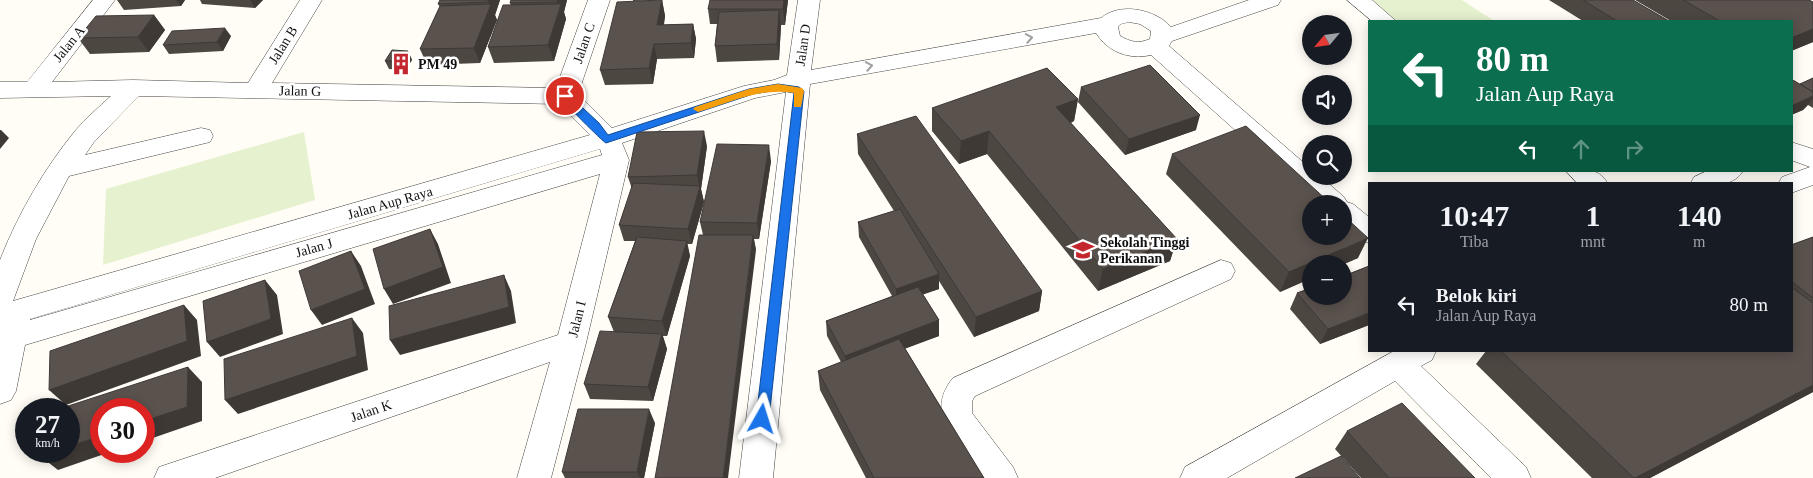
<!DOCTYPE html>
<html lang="id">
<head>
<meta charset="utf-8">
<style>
	:root { --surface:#171b24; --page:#20242c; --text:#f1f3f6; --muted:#9ea1a6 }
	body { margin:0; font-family:"Times New Roman",serif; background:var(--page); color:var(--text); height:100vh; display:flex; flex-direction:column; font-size:19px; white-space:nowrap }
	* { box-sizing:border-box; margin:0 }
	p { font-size:16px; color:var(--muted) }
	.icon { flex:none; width:28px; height:28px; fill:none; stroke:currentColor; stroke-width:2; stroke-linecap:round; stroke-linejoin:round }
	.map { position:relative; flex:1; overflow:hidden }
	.details { position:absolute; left:1368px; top:182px; width:425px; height:170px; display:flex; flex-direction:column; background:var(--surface); border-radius:0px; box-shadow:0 2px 12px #0003 }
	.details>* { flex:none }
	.guide { position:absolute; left:1368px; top:20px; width:425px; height:152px; border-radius:0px; box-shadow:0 2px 12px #0003; background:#0b6e4f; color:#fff; overflow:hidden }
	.needle { width:32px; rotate:241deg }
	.buttons { position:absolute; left:1302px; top:15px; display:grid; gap:10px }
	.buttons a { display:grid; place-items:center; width:50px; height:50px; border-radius:50%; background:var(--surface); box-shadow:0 2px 12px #0003; font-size:25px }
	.speed { position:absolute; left:15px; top:398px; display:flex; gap:10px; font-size:25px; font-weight:700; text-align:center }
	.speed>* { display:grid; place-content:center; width:65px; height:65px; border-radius:50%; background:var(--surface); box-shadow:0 2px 12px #0003; line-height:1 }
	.speed small { font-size:12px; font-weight:400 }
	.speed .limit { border:8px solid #d22; background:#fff; color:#111 }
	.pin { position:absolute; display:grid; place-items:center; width:42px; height:42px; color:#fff; margin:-21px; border:2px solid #fff; border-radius:50%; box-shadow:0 1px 5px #0007 }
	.me { position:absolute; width:55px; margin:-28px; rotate:6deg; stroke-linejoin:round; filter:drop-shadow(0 0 4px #0008) }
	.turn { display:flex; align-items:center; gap:18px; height:105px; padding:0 25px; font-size:22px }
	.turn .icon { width:65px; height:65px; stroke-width:2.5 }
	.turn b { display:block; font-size:35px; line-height:42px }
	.lanes { display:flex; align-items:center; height:48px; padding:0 25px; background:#0003; justify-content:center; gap:25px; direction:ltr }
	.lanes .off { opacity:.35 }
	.eta { display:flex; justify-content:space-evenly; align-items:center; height:85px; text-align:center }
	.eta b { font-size:30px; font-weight:700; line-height:35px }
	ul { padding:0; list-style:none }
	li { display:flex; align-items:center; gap:15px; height:75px; padding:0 25px }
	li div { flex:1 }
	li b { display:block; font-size:19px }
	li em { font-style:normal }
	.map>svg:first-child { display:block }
</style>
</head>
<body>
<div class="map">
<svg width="1813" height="478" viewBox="0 0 1813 478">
	<rect width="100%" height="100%" fill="#fffdf5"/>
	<path fill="#e6f2cf" d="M1363,0H1462L1494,21H1392Z
		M304,132L315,200L103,265L106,189Z"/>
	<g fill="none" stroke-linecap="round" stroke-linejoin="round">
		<g stroke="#444" stroke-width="1">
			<path id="minor" d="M93,0H115L52,82L133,80L248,83L300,0H322L272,83L556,88L588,0H610L578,94L612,128L744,86L774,80L787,75L798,0H820L811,70L1101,18C1120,2 1155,9 1171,27L1249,0H1281L1278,5L1172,41L1169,46L1311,169V176H1320L1344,197L1347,202L1353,204L1369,217V243L1359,240L1344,226V204H1318L1151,55C1129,60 1108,52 1096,33L810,84L773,478H739L786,92L755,98L622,143L629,160L586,343L551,478H517L550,362L215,478H154L159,467L171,463L558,335L600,174L25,345L16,391L11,400L0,404V260C18,214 44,169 75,131C86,118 99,107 111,96L0,98V82H27ZM1129,22L1140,24L1151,31L1150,39C1138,44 1131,42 1120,36L1118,27L1121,24ZM139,96L559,104L590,135L13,301L36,239L69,176L210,142L213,136L210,130L201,128L85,155L94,142ZM600,149L602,155L30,320V319Z
				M1347,0H1372L1396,21H1372Z
				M1791,142L1813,149V185L1791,193V184H1778L1782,177L1810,167L1791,160Z
				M1566,171C1584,171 1598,166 1608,184H1578Z
				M1707,171H1743C1732,189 1708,184 1690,184L1694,177Z
				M1221,260L1231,263L1235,271L1231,279L975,396L972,401V413L1013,467L1018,478H981C960,447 922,415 953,378Z
				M1394,351H1436L1432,360L1421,366L1526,467L1531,478H1491L1395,381L1227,478H1180L1185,467Z"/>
		</g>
		<use href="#minor" fill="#fff" fill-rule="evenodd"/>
	</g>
	<path fill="#4d4742" d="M117,0H185L181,6L124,10Z
		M200,0H263L255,8L202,4Z
		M440,0H500L495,15L497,20L480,63L427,65L420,49L440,7L438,4Z
		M511,0H567L564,12L566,19L554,61L494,63L488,47L511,5L510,3Z
		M633,0H662L633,1Z
		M662,0L665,16L664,25L693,24L696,39L694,58L657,59L653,84L605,85L600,70Z
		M788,0L785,25H781L779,60L717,62L715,46L717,24H710L708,9Z
		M1549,0H1633L1669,21H1583Z
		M1635,0H1809L1813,2V42L1791,51V21H1671Z
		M154,15L165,30L149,52L90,54L78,38Z
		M231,36L223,51L169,54L163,45Z
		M408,51L412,60L405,70L389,69L385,61Z
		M1813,78V108L1808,105L1803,110L1791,115V79L1800,84Z
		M1081,87L1196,130L1125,155L1078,102Z
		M1078,99L1074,121L1071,123L1177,239L1170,261L1098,291L987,154L959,164L932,131V108Z
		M857,134L1042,291L1039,311L974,337L939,281V289L923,294L939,320V336L905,348L984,478H866L820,390L818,371L841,362L827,336L826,321L892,296L859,237L858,222L894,211L858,154Z
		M707,146L701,189L704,202L692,244H687L690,256L667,336H663L667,349L653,401L590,399L584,384L614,332L608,317L635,241H624L619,225L632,189L628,177Z
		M1172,154L1358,258L1280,292L1166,174Z
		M771,161L759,239H754L756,250L703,235L700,222Z
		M1813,237V392L1650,478H1592L1476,364L1486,351H1791V245Z
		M1369,266V325L1320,344L1290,309L1297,293Z
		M655,423L644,478H565L562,472Z
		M1347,431L1475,478H1361L1335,449Z"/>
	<path fill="#3f3936" d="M176,0H185L181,6Z
		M250,0H263L255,8Z
		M489,0H500L495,15L497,20L480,63L474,48L490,8L488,2Z
		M558,0H567L564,12L566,19L554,61L548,45L560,9L557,2Z
		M662,0L665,16L661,40L657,25Z
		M784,0H788L785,25L783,9Z
		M779,10L781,26L779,60L777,44Z
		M154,15L165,30L149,52L138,37Z
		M693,24L696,39L694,58L691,43Z
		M225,28L231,36L223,51L217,42Z
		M1813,29V42L1791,51V38Z
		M654,44L657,59L653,84L649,68Z
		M408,51L412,60L405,70L401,61Z
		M1813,96V99L1803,110L1791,115V106Z
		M1078,99L1074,121L1053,129L1056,107Z
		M1200,115L1196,130L1125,155L1129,139Z
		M0,130H1L9,138L0,149Z
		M704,131L707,146L701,189L704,202L692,244L688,229L700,188L697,175Z
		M989,131L987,154L959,164L961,141Z
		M769,145L771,161L759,239L757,223Z
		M430,229L438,244L451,283L393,304L384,289Z
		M753,235L756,250L728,478H723Z
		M1368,238L1358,258L1344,264H1311V278L1280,292L1289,272Z
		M1177,239L1170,261L1098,291L1103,269Z
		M687,241L690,256L667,336L662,321Z
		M351,251L361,266L375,304L322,325L311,310Z
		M939,274V289L896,304V289Z
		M504,275L511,291L516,323L400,355L390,340Z
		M265,280L277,295L283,334L220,357L207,342Z
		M1042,291L1039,311L974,337L976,317Z
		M184,305L197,320L201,356L66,405L49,390Z
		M1369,313V325L1320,344L1328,329Z
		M352,318L363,333L368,370L238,414L225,400Z
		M939,320V336L846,371L845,356Z
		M662,334L667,349L653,401L648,387Z
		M188,367L202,382V421L144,441V421Z
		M1813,385V392L1650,478H1635Z
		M649,409L655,423L644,478H640L637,472Z
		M101,436V451H113L58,470L40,456L54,451H69V446Z"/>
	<path fill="#5a524d" stroke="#3f3936" d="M440,0H489L488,2L438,4Z
		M511,0H558L557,2L510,3Z
		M662,0L657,25L693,24L691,43L654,44L649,68L600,70L617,2Z
		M710,0H784L783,9H708Z
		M1583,0H1633L1669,21H1617Z
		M1683,0H1809L1813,2V29L1791,38V21H1720Z
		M491,4L474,48L420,49L440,6Z
		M561,4L548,45L488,47L503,5Z
		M779,10L777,44L715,46L719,12Z
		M154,15L138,37L78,38L96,16Z
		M225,28L217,42L163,45L172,31Z
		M392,50L408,51L401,61H385Z
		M1150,65L1200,115L1129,139L1081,87Z
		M1047,68L1078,99L1056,107L1177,239L1103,269L989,131L961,141L932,108Z
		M1813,78V92L1800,84Z
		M1791,79L1813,92V96L1791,106Z
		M916,116L1042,291L976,317L857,134Z
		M1246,126L1331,204H1311V236H1344V216L1368,238L1289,272L1172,154Z
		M704,131L697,175L628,177L637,132Z
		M717,144L769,145L757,223L700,222Z
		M633,183L700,186L688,229L619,225Z
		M900,209L939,274L896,289L858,222Z
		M430,229L443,267L384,289L373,249Z
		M699,235H753L723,478H655Z
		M637,237L687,241L662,321L608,317Z
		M1813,237V298L1791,281V245Z
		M351,251L365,289L311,310L299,271Z
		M1369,266V313L1328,329L1297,293L1311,288V296H1344V276Z
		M504,275L509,307L390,340L389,306Z
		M265,280L271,319L207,342L203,301Z
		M918,287L939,320L845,356L826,321Z
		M1791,287L1813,303V385L1635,478H1634L1501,351H1791Z
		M184,305L187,341L49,390L50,351Z
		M352,318L357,356L225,400L224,359Z
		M600,331L662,334L648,387L584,384Z
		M899,339L984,478H874L818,371Z
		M188,367L187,407L144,421V409H101V436L69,446V409H59Z
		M1402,403L1475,478H1389L1347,431Z
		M578,409H649L637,472H562Z
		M41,451H54L40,456Z
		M1341,456L1360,478H1295Z"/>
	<defs><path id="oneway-chevron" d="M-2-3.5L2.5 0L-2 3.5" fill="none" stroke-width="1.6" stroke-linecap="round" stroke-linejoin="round" transform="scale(1.25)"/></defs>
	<g stroke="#a0a0a0">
		<use href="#oneway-chevron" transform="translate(1029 38) rotate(-10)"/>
		<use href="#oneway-chevron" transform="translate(869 66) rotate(-10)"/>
	</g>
	<path fill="#1a73e8" stroke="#114b97" d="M778,84L799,87L804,91L769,419L767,423L762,424L758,423L756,419L794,93L778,90L753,94L606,143C602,141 564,103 560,96L561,94H568L599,123L608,135L749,89Z"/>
	<path fill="#f59e0b" d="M778,84L802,88L804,91L801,107H794V93C760,87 730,103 698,112L693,109L695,107L749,89Z"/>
	<defs>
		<g id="building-bare" transform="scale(1.725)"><path d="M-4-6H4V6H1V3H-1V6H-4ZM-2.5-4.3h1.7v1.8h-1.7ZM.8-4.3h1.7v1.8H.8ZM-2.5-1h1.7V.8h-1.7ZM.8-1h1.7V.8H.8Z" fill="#c4262e" stroke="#fff" stroke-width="2.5" paint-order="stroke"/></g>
		<g id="university-bare" transform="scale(1.725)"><path d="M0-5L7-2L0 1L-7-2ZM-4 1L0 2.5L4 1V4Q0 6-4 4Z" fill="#c4262e" stroke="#fff" stroke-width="2.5" paint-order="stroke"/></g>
	</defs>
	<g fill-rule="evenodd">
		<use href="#building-bare" x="401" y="64"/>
		<use href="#university-bare" x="1083" y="250"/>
	</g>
	<g text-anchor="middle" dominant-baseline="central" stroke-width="5" stroke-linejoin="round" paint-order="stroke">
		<g font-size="14" fill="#111" stroke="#fff">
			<text transform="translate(584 43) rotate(-71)">Jalan C</text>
			<text transform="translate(69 44) rotate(-51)">Jalan A</text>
			<text transform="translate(283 45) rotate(-58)">Jalan B</text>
			<text transform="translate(803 45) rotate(-82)">Jalan D</text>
			<text transform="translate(300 91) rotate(1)">Jalan G</text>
			<text transform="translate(390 203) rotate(-16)">Jalan Aup Raya</text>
			<text transform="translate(314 248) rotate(-16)">Jalan J</text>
			<text transform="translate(577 319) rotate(-76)">Jalan I</text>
			<text transform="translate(371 411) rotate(-19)">Jalan K</text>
		</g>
		<g font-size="14" font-weight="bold" fill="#111" stroke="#fff" text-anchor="start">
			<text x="418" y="64">PM 49</text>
			<text x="1100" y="242">Sekolah Tinggi<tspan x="1100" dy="16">Perikanan</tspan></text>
		</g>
	</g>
</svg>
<div class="buttons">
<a><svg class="needle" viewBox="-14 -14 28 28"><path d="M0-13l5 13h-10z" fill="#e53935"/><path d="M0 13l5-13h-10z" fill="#9ea1a6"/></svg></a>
<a><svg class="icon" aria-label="sound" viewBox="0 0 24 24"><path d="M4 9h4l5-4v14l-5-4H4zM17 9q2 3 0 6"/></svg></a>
<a><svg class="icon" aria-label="search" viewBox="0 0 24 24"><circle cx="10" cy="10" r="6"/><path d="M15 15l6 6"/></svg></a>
<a>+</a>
<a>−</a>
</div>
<div class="speed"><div>27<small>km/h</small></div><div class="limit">30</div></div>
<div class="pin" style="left:565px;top:96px;background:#d93025"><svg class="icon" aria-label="arrive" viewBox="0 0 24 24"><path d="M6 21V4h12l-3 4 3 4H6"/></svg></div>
<svg class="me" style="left:762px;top:419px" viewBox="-20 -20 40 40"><path d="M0-17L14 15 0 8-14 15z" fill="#1a73e8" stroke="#fff" stroke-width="4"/></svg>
<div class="guide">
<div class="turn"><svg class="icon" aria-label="left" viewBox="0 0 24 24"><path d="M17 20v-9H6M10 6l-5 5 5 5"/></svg><div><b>80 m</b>Jalan Aup Raya</div></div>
<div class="lanes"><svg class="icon" aria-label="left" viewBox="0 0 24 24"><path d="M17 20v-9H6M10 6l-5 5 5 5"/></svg><svg class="icon off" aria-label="ahead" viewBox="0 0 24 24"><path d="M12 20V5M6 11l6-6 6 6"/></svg><svg class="icon off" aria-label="right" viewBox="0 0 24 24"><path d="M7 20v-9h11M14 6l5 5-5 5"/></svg></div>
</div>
<section class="details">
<div class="eta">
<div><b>10:47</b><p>Tiba</p></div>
<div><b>1</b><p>mnt</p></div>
<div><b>140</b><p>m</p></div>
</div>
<ul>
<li><svg class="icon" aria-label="left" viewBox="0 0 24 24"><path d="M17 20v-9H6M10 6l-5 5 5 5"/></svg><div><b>Belok kiri</b><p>Jalan Aup Raya</p></div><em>80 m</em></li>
</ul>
</section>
</div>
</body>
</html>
